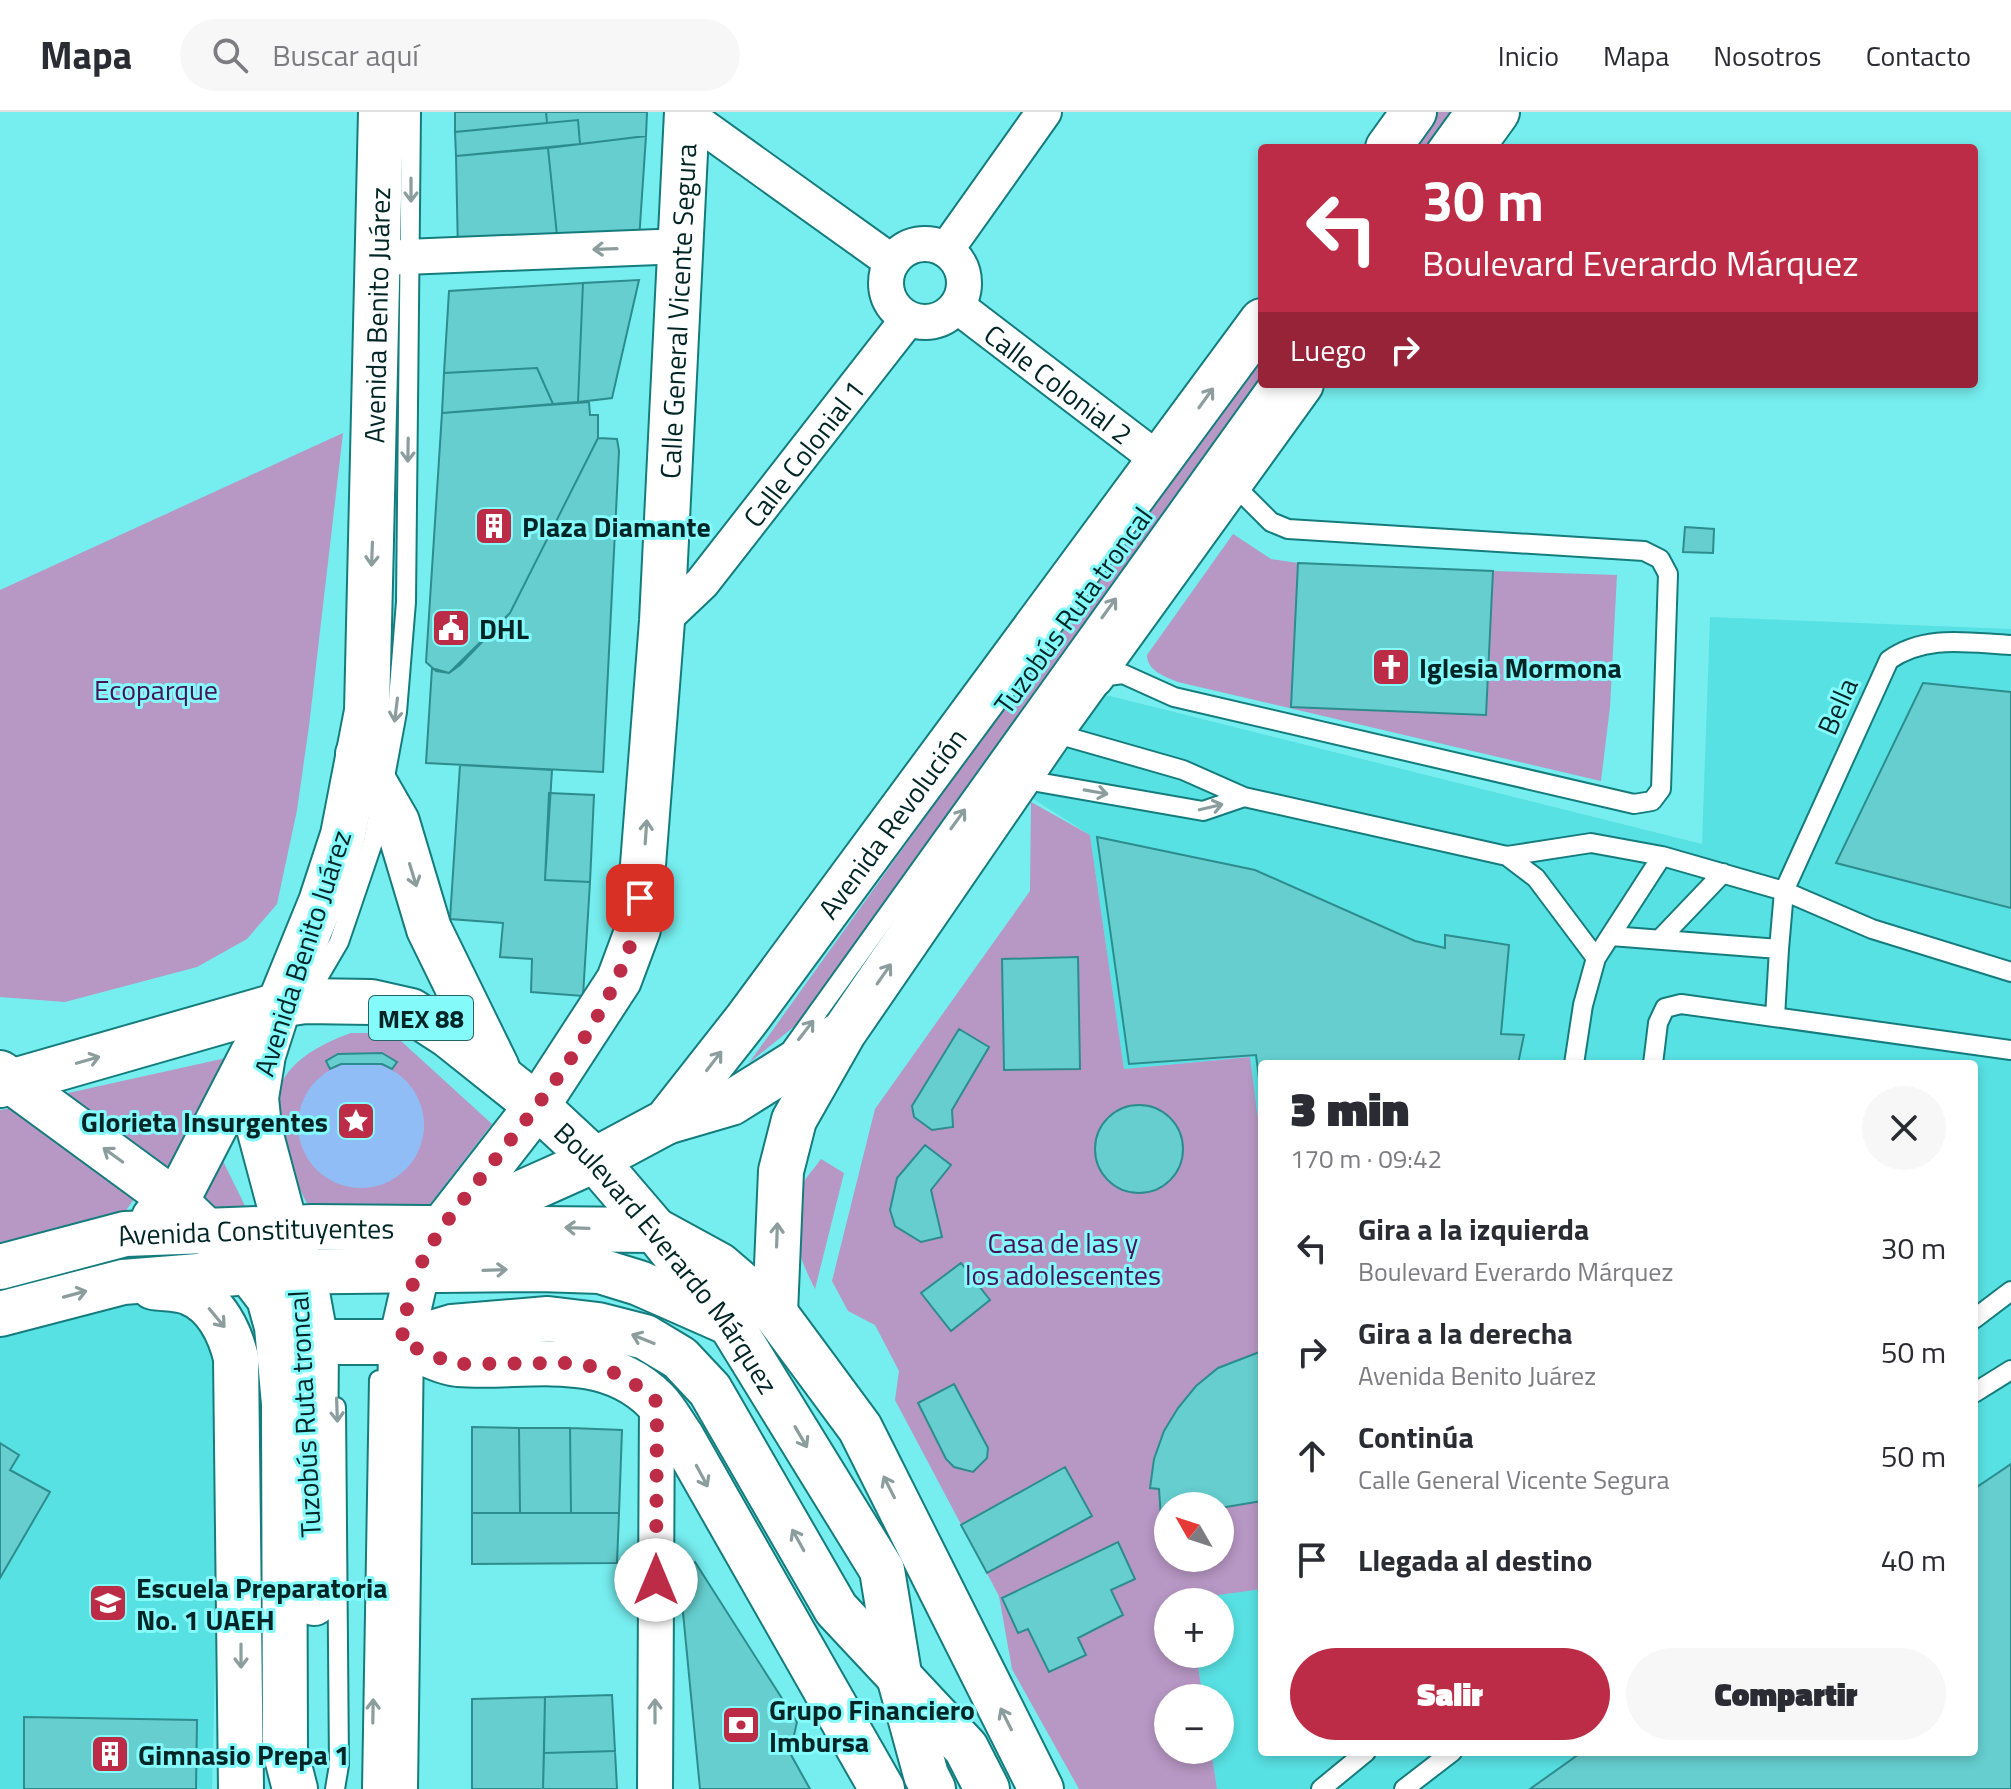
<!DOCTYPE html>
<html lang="es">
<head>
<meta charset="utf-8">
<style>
	:root { --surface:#fff; --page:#f7f7f7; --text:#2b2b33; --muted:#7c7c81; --line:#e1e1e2; --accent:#bd2c46 }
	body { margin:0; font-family:"Titillium Web",sans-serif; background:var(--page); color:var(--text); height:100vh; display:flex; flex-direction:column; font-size:30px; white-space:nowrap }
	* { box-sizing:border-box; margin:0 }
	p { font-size:26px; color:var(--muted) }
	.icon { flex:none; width:44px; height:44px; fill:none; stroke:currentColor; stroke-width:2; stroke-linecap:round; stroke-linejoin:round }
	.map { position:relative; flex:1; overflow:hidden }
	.drawer { position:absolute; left:1258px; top:948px; width:720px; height:696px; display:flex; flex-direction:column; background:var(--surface); border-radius:8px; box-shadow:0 4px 12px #0003 }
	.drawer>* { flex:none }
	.guide { position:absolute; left:1258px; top:32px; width:720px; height:244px; border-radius:8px; box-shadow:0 4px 12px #0003; background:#bd2c46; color:#fff; overflow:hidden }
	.needle { width:52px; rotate:309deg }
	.buttons { position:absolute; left:1154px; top:1380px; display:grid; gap:16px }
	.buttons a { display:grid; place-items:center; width:80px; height:80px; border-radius:50%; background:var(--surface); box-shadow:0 4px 12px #0003; font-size:40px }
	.pin { position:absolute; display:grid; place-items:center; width:68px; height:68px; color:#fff; margin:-34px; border-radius:16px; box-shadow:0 4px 12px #0006 }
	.me { position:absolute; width:88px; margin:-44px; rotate:0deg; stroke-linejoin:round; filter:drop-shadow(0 0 6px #0008) }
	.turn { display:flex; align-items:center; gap:28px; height:168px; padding:0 32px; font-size:36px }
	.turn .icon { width:104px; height:104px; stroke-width:2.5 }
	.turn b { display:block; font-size:56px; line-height:68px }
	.then { display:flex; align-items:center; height:76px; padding:0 32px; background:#0003; gap:16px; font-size:30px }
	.round { display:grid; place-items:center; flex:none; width:84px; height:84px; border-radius:42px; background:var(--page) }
	.summary { display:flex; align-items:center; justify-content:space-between; height:136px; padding:0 32px }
	h1 { font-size:48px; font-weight:800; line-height:60px }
	.primary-button { display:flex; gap:16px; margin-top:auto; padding:16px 32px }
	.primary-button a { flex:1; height:92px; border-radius:48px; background:var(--accent); color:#fff; font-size:32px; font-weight:800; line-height:92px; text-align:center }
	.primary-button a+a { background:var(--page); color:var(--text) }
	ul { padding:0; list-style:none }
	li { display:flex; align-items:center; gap:24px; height:104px; padding:0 32px }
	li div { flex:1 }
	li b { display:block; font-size:30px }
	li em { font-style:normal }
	header { display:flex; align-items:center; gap:48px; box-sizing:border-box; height:112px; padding:0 40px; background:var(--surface); border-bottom:2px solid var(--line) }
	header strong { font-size:38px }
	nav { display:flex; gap:44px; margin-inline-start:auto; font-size:28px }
	.search { width:560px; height:72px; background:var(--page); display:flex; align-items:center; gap:20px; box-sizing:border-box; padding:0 28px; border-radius:44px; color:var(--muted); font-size:30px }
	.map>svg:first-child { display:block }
</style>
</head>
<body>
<header>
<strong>Mapa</strong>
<div class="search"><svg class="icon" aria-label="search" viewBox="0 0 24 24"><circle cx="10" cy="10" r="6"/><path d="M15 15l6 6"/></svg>Buscar aquí</div>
<nav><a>Inicio</a><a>Mapa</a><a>Nosotros</a><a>Contacto</a></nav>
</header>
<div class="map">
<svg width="2011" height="1677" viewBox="0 0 2011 1677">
	<rect width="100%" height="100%" fill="#76edee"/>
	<path fill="#58e1e3" d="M1710,505L2011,517V1677H1217L1211,1638H1220V1586H1203L1196,1542H1220V1490H1188L1187,1486L1262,1477V1640H1974V952H1262V1038L1250,945L1124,957L1090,723L1021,679L1090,579L1702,732Z
		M144,1180L187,1197L212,1228L221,1304L212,1677H0V1214Z"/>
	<path fill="#b797c4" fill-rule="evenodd" d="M1431,0H1456L1430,36H1405Z
		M1262,236V271L812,900L749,951Z
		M343,321L309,614L297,698L277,792L247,827L197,855L65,890L0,885V478Z
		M1233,422L1271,447L1298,451L1291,595L1486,603L1493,459L1617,463L1610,595L1601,669L1178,570C1166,565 1147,559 1147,543Z
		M1031,690L1090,723L1124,957L1250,945L1262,1038V1477L1168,1490V1542H1196L1203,1586H1168V1638H1211L1217,1677H1079L1012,1557L999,1484L895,1288L899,1259L875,1213L848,1199L832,1169L875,997L1030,779ZM1168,1394H1220V1446H1168Z
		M351,921H378L401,929L492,1012L420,1105L313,1103C271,1022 242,960 351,921Z
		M226,946L166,1063L59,983Z
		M12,996L134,1087L125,1100L0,1134V998Z
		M220,1043L249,1102H210L196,1089Z
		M821,1047L844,1061L815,1177C800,1148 786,1112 799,1079C803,1068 814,1057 821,1047Z"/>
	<path fill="#91bdf7" d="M298 1013a63 63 0 1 1 126 0a63 63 0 1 1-126 0Z"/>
	<path fill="#66cecf" stroke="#2d8c8d" stroke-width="2" d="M455,0H546L547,11L455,20Z
		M546,0H647L646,24L580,32L578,8L547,11Z
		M578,8L580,32L456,44L455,20Z
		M646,24L639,128L558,133L548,36Z
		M548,36L558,133L458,141L456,44Z
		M639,168L612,286L578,290L583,171Z
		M583,171L578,290L553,292L537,256L444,261L449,179Z
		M537,256L553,292L442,301L444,261Z
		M589,290L590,303H598V326L510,501L460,553L449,561L436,559L426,550L442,301Z
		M598,326L617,327L619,339L603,660L426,651L432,556L449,561L510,501Z
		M1685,415L1714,417L1713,441L1683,440Z
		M1298,451L1493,459L1486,603L1291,595Z
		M1923,571L2011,580V796L1836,751Z
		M460,653L552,658L545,768L590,770L583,884L531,880L532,847L500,845L503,811L450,807Z
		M549,681L594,683L590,770L545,768Z
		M1097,725L1255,758L1415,829L1445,836V823L1509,833L1501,922L1524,923L1518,952H1262V991L1256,943L1129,952Z
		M1078,845L1080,957L1004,958L1002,847Z
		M959,917L989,935L952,998L953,1015L932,1018L914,1005L912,994Z
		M382,941L397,950L392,957L382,952H341L330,957L326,949L338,942Z
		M1095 1037a44 44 0 1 1 88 0a44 44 0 1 1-88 0Z
		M925,1033L951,1053L931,1078L942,1125L921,1130L895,1114L890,1098L897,1066Z
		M961,1151L990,1188L951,1219L921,1181Z
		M1262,1239V1389L1220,1396L1168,1394V1405L1161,1406L1159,1377L1150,1376L1154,1347L1164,1319L1178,1296L1196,1274L1218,1256Z
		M954,1272L988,1336L987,1346L973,1360L954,1355L946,1347L918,1291Z
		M472,1315L519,1316L520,1401H472Z
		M519,1316H570L571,1401H520Z
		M570,1316L622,1318L619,1401H571Z
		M0,1331L19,1343L10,1358L50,1380L0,1466Z
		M2011,1352V1677H1530L1582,1640H1974V1377Z
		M1065,1355L1092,1404L987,1461L961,1413Z
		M472,1401H619L617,1451L472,1452Z
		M1118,1430L1135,1467L1111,1478L1123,1503L1078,1526L1086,1543L1049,1560L1028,1517L1018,1521L1002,1486Z
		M695,1450L797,1610L790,1641L810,1677H700L679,1459Z
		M612,1583L615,1639L544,1641L545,1585Z
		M545,1585L543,1677H472V1587Z
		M24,1605L197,1608L196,1677H24Z
		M615,1639L617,1677H543L544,1641Z"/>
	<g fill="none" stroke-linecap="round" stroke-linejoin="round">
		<g stroke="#157c7d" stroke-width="22">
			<path id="service" d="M1437,36L1463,0
				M1101,573L1108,564L1123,562L1174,585L1634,692L1652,689L1661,677L1668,462L1660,447L1644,439L1288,417L1271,410L1241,380V364
				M1050,620L1183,658L1244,685L1507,744L1591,731L1662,744L1784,779L1872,817L2011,860
				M1020,667L1203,699L1244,685
				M1507,744L1536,766L1596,846
				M1611,824L1779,837L1775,905
				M1660,827L1723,761
				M1779,837L1784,779L1889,548C1926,522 1968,531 2011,533
				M305,888L339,830L373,730L397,600L406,490L411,0
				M792,936L1268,272
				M1574,952L1583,893L1596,846L1662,744
				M1653,952L1658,911L1665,896L1681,892L2011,938
				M1974,1207L2011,1179
				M1974,1281L2011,1258
				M335,1677L339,1653L336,1295
				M372,1677L379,1268
				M1321,1677L1366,1640
				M1404,1677L1452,1640"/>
		</g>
		<g stroke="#157c7d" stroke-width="38">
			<g id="minor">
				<path d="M687,3L892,150"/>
				<circle cx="925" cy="171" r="39"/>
				<path d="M946,138L1044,0"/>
				<path d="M380,146L683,134"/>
				<path id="s1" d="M957,194L1160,349"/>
				<path id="s2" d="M662,509L702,471L908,207"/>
				<path d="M655,1677L657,1290"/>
			</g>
		</g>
		<g stroke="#157c7d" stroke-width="48">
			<g id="tertiary">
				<path id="s3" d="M537,994L619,868L638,817L662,509L687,0"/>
			</g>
		</g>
		<g stroke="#157c7d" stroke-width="48">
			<g id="secondary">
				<path d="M1388,36L1414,0"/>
				<path d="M1471,36L1497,0"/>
				<path id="s4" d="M279,893L321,790L343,723L367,599L381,0"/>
				<path d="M666,1010L731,991L838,924"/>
				<path id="s5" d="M441,1117L595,1048L666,1010L747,907L1262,209"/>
				<path d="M775,1201L781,1059L794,1008L844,920L1050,620L1301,272"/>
				<path d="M401,1230C418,1237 439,1250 458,1252C526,1257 602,1234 656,1289C666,1299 673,1313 681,1324L882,1677"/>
			</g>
		</g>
		<g stroke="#157c7d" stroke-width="48">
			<g id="primary">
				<path d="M358,642L397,710L429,817L497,956"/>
				<path d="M279,893L263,943L256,986L259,1016L286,1117L303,1159L316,1230L314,1491"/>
				<path d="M0,961L176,1090L249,1160L269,1186L277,1215L284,1292L285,1638L295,1677"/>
				<path id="s6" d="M0,973L279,893L305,889L371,890L411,899L448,923L537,994L595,1048L655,1118L730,1211L882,1458L900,1568L926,1663L933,1677"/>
				<path d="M154,1106L176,1090L253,941"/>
				<path id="s7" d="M0,1155L125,1122L313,1115L655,1118L719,1153L775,1201L860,1316L1041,1677"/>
				<path d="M153,1175C164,1177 179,1176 190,1181C216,1191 230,1221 236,1246L241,1677"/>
				<path d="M0,1202L123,1170L249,1160L540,1157L600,1159L639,1171L723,1208"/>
				<path d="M316,1230H401L452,1215L548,1207L598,1213L645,1225L680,1246L710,1278L836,1497L966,1636L987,1677"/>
				<path d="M395,1677L401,1230L417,1160L441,1117L537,994"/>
			</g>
		</g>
		<use href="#service" stroke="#fff" stroke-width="18"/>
		<use href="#minor" stroke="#fff" stroke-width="34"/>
		<use href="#tertiary" stroke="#fff" stroke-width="44"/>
		<use href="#secondary" stroke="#fff" stroke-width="44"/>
		<use href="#primary" stroke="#fff" stroke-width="44"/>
	</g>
	<defs><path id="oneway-shaft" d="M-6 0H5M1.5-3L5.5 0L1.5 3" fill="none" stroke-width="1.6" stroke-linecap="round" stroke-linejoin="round" transform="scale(2)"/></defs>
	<g stroke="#8c9d9d">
		<use href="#oneway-shaft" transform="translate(411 78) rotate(90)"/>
		<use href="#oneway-shaft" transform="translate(605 137) rotate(178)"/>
		<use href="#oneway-shaft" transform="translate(1206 286) rotate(-54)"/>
		<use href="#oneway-shaft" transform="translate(408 338) rotate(91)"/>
		<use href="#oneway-shaft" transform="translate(372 442) rotate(92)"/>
		<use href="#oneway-shaft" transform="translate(1109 496) rotate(-54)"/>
		<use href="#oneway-shaft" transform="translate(396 598) rotate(97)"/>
		<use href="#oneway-shaft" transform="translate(1096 680) rotate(10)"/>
		<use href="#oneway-shaft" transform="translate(1211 695) rotate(-13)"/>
		<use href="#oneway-shaft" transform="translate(958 707) rotate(-54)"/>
		<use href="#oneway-shaft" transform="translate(646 720) rotate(-86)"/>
		<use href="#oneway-shaft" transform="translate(413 763) rotate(73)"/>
		<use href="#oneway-shaft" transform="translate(884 862) rotate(-55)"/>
		<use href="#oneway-shaft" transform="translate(806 918) rotate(-52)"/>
		<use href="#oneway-shaft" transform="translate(88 948) rotate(-16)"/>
		<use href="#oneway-shaft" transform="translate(714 949) rotate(-52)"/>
		<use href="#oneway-shaft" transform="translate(113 1043) rotate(-144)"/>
		<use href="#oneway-shaft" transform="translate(577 1116) rotate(-178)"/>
		<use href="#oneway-shaft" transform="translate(777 1123) rotate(-88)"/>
		<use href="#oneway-shaft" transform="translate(495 1158) rotate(-2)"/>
		<use href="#oneway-shaft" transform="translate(75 1182) rotate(-15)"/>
		<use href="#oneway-shaft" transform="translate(217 1206) rotate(50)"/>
		<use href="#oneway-shaft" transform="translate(643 1227) rotate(-158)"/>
		<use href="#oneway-shaft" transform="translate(337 1298) rotate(88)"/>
		<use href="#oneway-shaft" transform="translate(801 1325) rotate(60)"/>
		<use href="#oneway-shaft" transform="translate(702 1364) rotate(62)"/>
		<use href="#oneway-shaft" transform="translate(889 1375) rotate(-117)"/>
		<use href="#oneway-shaft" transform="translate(798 1428) rotate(-119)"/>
		<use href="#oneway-shaft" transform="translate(241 1544) rotate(90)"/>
		<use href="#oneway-shaft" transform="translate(373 1599) rotate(-89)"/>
		<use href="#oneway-shaft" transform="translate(655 1599) rotate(-90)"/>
		<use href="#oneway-shaft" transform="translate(1006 1607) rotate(-117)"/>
	</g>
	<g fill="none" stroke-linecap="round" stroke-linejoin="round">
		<path stroke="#bd2c46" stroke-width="14" stroke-dasharray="0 25.2" d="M640,786C633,880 540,990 483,1063C459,1094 433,1123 418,1159C408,1180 406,1207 401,1230L454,1252L574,1251L606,1257L631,1269L657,1290L656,1468"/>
	</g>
	<defs>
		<g id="building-square" transform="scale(2)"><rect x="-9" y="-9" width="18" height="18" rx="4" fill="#bd2c46" stroke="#84fafb"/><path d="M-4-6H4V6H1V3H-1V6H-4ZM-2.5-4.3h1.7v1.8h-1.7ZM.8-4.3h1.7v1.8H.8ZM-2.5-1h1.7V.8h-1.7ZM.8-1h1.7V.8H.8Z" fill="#fff"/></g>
		<g id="civic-square" transform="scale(2)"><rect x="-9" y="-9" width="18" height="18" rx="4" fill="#bd2c46" stroke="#84fafb"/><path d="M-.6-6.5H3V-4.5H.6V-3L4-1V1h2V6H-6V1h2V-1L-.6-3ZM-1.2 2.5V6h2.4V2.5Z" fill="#fff"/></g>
		<g id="church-square" transform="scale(2)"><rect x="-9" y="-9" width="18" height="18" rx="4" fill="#bd2c46" stroke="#84fafb"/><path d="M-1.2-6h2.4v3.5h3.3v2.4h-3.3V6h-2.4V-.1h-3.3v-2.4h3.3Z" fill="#fff"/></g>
		<g id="sight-square" transform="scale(2)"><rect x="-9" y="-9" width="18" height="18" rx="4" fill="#bd2c46" stroke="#84fafb"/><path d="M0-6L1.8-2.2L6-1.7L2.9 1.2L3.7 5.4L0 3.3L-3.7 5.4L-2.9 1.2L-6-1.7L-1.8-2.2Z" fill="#fff"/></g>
		<g id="school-square" transform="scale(2)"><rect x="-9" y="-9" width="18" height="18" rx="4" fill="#bd2c46" stroke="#84fafb"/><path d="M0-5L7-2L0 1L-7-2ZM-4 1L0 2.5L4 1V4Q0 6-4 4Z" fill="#fff"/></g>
		<g id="bank-square" transform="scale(2)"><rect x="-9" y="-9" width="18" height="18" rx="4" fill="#bd2c46" stroke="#84fafb"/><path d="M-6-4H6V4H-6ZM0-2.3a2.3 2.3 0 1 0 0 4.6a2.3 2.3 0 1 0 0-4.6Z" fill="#fff"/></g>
	</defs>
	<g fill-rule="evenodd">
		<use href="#building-square" x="494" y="414"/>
		<use href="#civic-square" x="451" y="516"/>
		<use href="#church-square" x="1391" y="555"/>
		<use href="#sight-square" x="356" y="1009"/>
		<use href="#school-square" x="108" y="1491"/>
		<use href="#bank-square" x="741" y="1613"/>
		<use href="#building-square" x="110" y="1642"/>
	</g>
	<g text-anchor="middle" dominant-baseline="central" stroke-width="6" stroke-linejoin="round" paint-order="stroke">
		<rect fill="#84fafb" stroke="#286566" stroke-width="2" x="369" y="884" width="104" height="44" rx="6"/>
		<g font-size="26" font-weight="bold" fill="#002526">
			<text x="421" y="906">MEX 88</text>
		</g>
		<g font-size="28" fill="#002526" stroke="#84fafb">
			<text stroke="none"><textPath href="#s3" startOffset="824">Calle General Vicente Segura</textPath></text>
			<text stroke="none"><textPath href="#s4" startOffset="704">Avenida Benito Juárez</textPath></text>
			<text stroke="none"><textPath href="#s1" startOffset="128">Calle Colonial 2</textPath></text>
			<text stroke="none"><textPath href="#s2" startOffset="220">Calle Colonial 1</textPath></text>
			<text transform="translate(1073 498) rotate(-54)">Tuzobús Ruta troncal</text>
			<text transform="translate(1837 594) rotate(-66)">Bella</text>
			<text stroke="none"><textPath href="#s5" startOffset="624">Avenida Revolución</textPath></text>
			<text transform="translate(302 841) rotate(-72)">Avenida Benito Juárez</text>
			<text stroke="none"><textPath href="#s7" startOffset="260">Avenida Constituyentes</textPath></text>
			<text stroke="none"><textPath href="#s6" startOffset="782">Boulevard Everardo Márquez</textPath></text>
			<text transform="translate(304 1302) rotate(-93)">Tuzobús Ruta troncal</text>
		</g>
		<g font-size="28" font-weight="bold" fill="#002526" stroke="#84fafb" text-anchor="start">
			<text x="522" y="414">Plaza Diamante</text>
			<text x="479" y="516">DHL</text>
			<text x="1419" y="555">Iglesia Mormona</text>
			<text x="328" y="1009" text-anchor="end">Glorieta Insurgentes</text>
			<text x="136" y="1475">Escuela Preparatoria<tspan x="136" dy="32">No. 1 UAEH</tspan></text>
			<text x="769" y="1597">Grupo Financiero<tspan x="769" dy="32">Imbursa</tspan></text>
			<text x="138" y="1642">Gimnasio Prepa 1</text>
		</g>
		<g font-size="28" fill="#48125a" stroke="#84fafb">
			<text x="156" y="577">Ecoparque</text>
			<text x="1063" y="1130">Casa de las y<tspan x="1063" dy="32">los adolescentes</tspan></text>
		</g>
	</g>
</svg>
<div class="buttons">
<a><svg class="needle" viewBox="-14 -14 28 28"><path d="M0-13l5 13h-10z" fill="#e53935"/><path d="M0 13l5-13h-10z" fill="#7c7c81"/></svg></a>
<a>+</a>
<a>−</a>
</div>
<div class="pin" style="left:640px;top:786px;background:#d93025"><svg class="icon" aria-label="arrive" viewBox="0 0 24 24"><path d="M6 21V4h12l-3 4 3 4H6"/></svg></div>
<svg class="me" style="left:656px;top:1468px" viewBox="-20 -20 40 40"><circle r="19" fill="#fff"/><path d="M0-13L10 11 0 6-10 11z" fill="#bd2c46"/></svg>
<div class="guide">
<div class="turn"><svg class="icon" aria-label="left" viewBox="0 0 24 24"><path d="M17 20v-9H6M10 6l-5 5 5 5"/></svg><div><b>30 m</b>Boulevard Everardo Márquez</div></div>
<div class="then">Luego<svg class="icon" aria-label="right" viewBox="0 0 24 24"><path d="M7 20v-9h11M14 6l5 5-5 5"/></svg></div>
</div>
<section class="drawer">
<div class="summary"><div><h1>3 min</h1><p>170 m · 09:42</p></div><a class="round"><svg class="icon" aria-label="close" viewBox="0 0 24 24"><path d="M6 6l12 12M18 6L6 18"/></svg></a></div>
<ul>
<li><svg class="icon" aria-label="left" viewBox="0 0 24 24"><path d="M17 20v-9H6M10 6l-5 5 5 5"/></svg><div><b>Gira a la izquierda</b><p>Boulevard Everardo Márquez</p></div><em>30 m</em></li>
<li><svg class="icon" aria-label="right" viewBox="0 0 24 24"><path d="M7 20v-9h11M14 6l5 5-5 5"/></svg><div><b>Gira a la derecha</b><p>Avenida Benito Juárez</p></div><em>50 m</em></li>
<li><svg class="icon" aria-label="ahead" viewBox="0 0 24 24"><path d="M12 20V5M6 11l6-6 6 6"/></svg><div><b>Continúa</b><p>Calle General Vicente Segura</p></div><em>50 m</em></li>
<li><svg class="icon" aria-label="arrive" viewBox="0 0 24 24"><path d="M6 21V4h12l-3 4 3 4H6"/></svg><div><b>Llegada al destino</b></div><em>40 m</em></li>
</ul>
<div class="primary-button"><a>Salir</a><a>Compartir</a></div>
</section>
</div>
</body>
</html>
